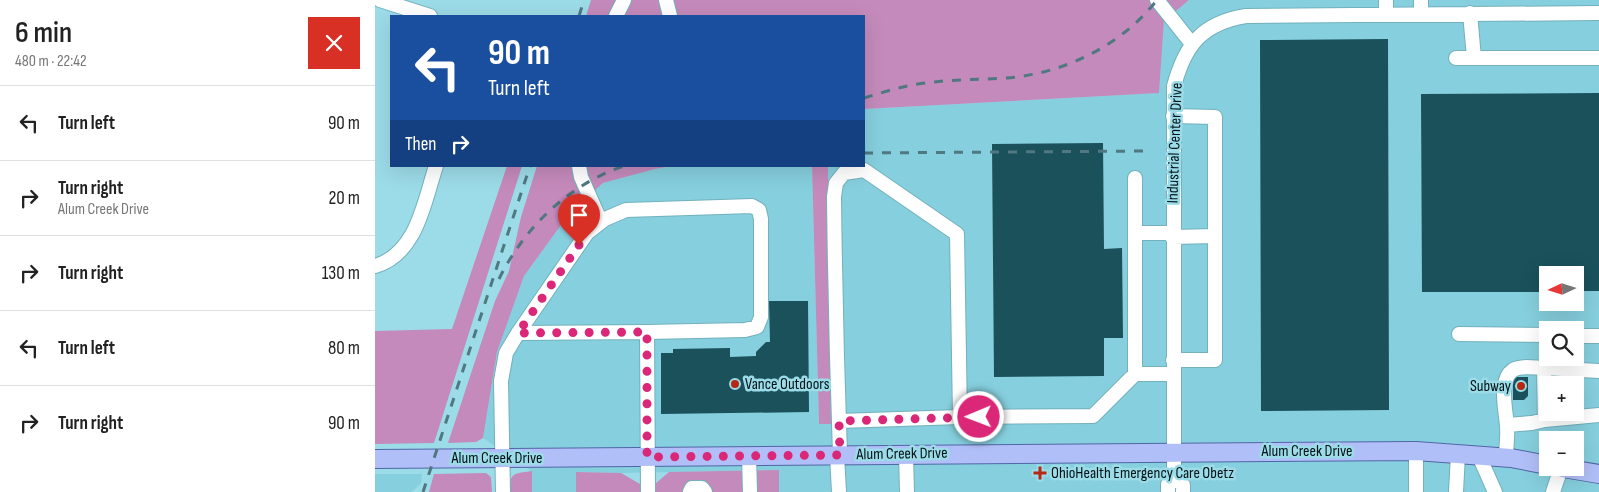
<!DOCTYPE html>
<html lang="en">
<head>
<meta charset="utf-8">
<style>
	:root { --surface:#fff; --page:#f2f2f2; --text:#222; --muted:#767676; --line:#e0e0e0 }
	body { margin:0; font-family:"Sofia Sans Condensed",sans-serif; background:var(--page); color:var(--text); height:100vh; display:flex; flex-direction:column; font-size:19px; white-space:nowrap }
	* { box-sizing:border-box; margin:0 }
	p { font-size:16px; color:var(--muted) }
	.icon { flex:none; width:28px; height:28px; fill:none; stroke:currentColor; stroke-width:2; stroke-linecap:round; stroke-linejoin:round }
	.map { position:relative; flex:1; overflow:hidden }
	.sheet { display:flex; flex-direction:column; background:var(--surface); width:375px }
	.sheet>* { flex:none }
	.banner { position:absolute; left:15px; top:15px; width:475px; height:152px; border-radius:0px; box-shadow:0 5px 20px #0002; background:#1a4fa0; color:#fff; overflow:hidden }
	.needle { width:32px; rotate:266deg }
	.tools { position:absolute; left:1164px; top:266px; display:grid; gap:10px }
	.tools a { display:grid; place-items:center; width:45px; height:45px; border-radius:0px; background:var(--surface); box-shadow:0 5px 20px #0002; font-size:25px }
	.pin { position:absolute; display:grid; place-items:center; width:42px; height:42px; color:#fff; margin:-51px -21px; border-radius:50% 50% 50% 0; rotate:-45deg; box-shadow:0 0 5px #0007 }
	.pin .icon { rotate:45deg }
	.me { position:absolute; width:55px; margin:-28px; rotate:269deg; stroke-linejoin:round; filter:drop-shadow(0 0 4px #0008) }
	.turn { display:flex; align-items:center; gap:18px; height:105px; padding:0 15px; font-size:22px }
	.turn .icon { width:65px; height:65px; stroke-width:2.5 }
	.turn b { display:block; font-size:35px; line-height:42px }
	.then { display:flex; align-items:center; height:48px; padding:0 15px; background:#0003; gap:10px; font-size:19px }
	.round { display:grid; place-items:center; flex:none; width:52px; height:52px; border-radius:0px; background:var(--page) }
	.overview { display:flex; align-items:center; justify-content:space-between; height:85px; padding:0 15px }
	h1 { font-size:30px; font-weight:600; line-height:38px }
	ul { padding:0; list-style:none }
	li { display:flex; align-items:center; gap:15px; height:75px; padding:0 15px; border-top:1px solid var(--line) }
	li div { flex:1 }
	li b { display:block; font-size:19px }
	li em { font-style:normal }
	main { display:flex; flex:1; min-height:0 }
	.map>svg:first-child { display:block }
</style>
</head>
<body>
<main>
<section class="sheet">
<div class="overview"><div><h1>6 min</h1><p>480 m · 22:42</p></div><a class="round" style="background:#d93025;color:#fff"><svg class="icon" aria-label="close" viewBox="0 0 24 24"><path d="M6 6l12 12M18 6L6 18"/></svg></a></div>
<ul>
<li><svg class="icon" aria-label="left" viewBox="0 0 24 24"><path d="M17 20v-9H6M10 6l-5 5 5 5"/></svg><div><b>Turn left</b></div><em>90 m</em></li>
<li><svg class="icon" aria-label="right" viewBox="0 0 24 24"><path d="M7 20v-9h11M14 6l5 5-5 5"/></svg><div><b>Turn right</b><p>Alum Creek Drive</p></div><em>20 m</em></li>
<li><svg class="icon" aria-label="right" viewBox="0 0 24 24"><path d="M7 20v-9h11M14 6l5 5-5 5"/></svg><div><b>Turn right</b></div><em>130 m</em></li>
<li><svg class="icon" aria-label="left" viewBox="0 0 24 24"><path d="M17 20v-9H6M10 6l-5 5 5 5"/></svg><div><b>Turn left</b></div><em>80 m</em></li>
<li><svg class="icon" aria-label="right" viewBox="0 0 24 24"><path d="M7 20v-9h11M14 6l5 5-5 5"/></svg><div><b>Turn right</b></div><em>90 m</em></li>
</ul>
</section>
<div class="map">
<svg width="1224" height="492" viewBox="0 0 1224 492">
	<rect width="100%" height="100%" fill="#9cdbe8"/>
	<path fill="#86cfde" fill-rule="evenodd" d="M814,0H1224V492H404L403,470L246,473L201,472V492H157L156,471L108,438L122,352L149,276L194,214L228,183L280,169L297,166H437L444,424H456L453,166H489V109L784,93L789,21ZM1172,275H1200V302H1172ZM1172,330H1200V358H1172ZM1172,385H1200V412H1172ZM1172,440H1200V468H1172Z
		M0,474H47L46,483L37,492H0Z"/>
	<path fill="#c48abb" d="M216,0H814L789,21L784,93L489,109V16H211Z
		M132,166H147L59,443L0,444V331L77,329Z
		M162,166H297L280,169L228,183L194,214L149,276L122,352L108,438L101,442L73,443L120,301L134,271L146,217Z
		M437,166H453L456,424H444Z
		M404,470V492H280V484L294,472Z
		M157,471V492H134C136,472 137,474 157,471Z
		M201,472L246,473L265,484V492H201Z
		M111,473L116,477L117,492H54L59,474Z"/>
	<path fill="#1a515b" d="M1013,39L1014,410L886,411L885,40Z
		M1224,93V291H1200V275H1172V292H1047L1046,94Z
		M728,143L729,249L747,248L748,338H729V376L619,377L617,144Z
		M394,301H433L434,412L286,414V353H298V349L355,348V357L381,356V352L391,342H395Z
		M1138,377H1153V396L1149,400H1138Z"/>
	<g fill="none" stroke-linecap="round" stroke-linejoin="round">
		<g stroke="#72b1bd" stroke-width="16">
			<path id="minor" d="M5,0L55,16
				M291,0L295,16
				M782,0L817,44
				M1011,0V14
				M1095,13L1099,58
				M1046,14V0
				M241,16L249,0
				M1081,58H1224
				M204,166L206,177L226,222
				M760,178V374
				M377,206L384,210L386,219V317L382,327L370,330L272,332L143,333L212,233L230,219L251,210Z
				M760,233H798
				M797,237L840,236
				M0,266C42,254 49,202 61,166
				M272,332L273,492
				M1084,334L1172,335
				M1200,336H1224
				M798,360H840V117L798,116
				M1224,371L1169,368L1170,420L1224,415
				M585,417L718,416L760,374H798
				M464,421L585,417L582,234L489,170L469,173L461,183L459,197C460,283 462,369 465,455
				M1132,425L1157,423L1170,420
				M1041,451V492
				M531,454L532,492
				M462,455L464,492
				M374,456L375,492
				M1104,456L1120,492
				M1131,458C1131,447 1133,436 1132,426C1131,411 1123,380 1138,370C1146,365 1160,368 1169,368
				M799,478L808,485V492
				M128,492L126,381L131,353L143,333
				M315,492L317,488H327L330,492
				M793,492V484L799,478V86C810,45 827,23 871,16L1224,13
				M1081,492L1083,454
				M1178,492L1186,468"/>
		</g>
		<g stroke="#5166a6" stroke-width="20">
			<path id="major" d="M0,459L1041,451L1136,458L1172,465
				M1188,468L1224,474"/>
		</g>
		<use href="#minor" stroke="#fff" stroke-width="14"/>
		<use href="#major" stroke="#b1bff8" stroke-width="18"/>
		<path stroke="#4f7881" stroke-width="3" stroke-dasharray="9 9" stroke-linecap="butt" d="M204,16L209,0
			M489,98C509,92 530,85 551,83C578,79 604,80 631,78C688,74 746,46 782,0
			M489,153L772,151
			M124,279C149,228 194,184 249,166
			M48,492L155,166"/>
	</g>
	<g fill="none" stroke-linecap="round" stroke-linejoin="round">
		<path stroke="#db2777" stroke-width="9" stroke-dasharray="0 16.2" d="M204,245L143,333L272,332V457L465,455L464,421L604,417"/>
	</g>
	<g fill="#b52912" stroke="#9cdbe8" stroke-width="2">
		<circle cx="360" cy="384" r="5"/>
		<circle cx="1146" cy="386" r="5"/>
		<path d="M662.5 465.5h5v5h5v5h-5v5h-5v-5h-5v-5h5z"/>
	</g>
	<g text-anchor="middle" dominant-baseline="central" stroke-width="5" stroke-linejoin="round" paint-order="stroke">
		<g font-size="16" fill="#001216" stroke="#9cdbe8">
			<text transform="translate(800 143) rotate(-88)">Industrial Center Drive</text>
			<text x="932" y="451">Alum Creek Drive</text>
			<text transform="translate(527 454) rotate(-1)">Alum Creek Drive</text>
			<text x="122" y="458">Alum Creek Drive</text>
		</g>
		<g font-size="16" fill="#001216" stroke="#9cdbe8" text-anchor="start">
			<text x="370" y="384">Vance Outdoors</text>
			<text x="1136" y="386" text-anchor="end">Subway</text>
			<text x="676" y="473">OhioHealth Emergency Care Obetz</text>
		</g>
	</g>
</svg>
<div class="tools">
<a><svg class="needle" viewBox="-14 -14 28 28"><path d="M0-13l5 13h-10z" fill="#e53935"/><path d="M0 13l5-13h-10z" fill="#767676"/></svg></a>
<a><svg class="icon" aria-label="search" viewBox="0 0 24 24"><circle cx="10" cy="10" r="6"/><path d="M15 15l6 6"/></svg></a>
<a>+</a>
<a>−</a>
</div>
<div class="pin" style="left:204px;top:245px;background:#d93025"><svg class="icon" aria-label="arrive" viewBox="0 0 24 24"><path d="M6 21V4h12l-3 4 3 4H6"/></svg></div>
<svg class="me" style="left:604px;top:417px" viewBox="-20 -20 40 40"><circle r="17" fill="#db2777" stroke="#fff" stroke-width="3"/><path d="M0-11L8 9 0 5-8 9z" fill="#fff"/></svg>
<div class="banner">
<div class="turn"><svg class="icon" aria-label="left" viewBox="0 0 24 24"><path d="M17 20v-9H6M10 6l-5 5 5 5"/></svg><div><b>90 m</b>Turn left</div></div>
<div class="then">Then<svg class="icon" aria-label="right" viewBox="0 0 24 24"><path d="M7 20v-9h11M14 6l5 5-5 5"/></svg></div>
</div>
</div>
</main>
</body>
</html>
